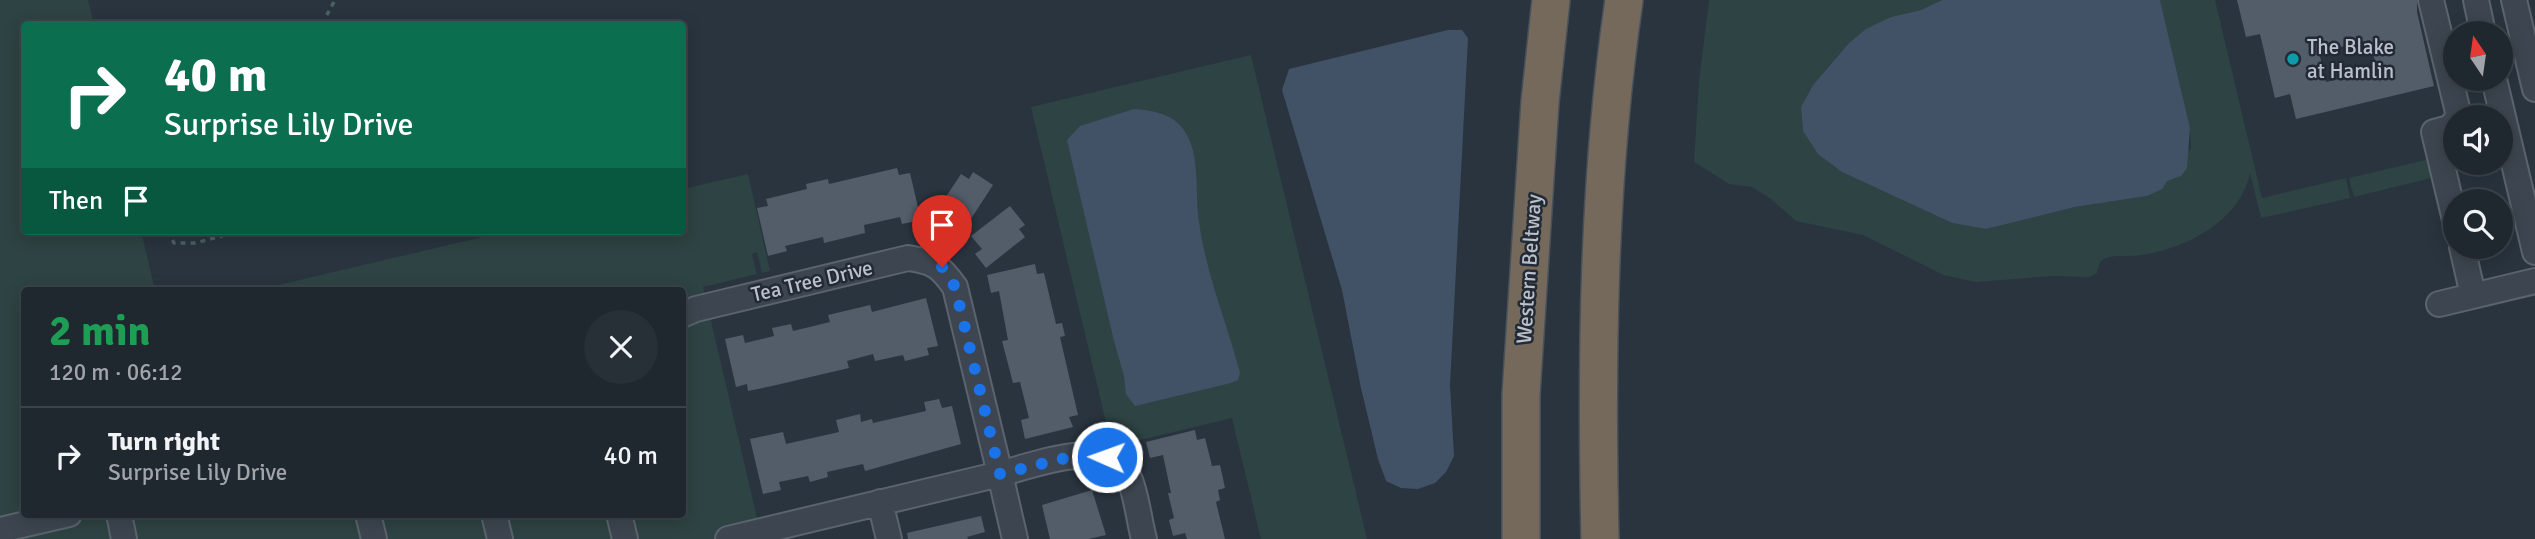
<!DOCTYPE html>
<html lang="en">
<head>
<meta charset="utf-8">
<style>
	:root { --surface:#1f272f; --page:#272f37; --text:#f1f3f6; --muted:#a1a5aa; --line:#3c444b }
	body { margin:0; font-family:Signika,sans-serif; background:var(--page); color:var(--text); height:100vh; display:flex; flex-direction:column; font-size:26px; white-space:nowrap }
	* { box-sizing:border-box; margin:0 }
	p { font-size:23px; color:var(--muted) }
	.icon { flex:none; width:38px; height:38px; fill:none; stroke:currentColor; stroke-width:2; stroke-linecap:round; stroke-linejoin:round }
	.map { position:relative; flex:1; overflow:hidden }
	.panel { position:absolute; left:21px; top:287px; width:665px; height:231px; display:flex; flex-direction:column; background:var(--surface); border-radius:7px; box-shadow:0 4px 18px #0003,0 0 0 2px var(--line) }
	.panel>* { flex:none }
	.guide { position:absolute; left:21px; top:21px; width:665px; height:214px; border-radius:7px; box-shadow:0 4px 18px #0003,0 0 0 2px var(--line); background:#0b6e4f; color:#fff; overflow:hidden }
	.needle { width:46px; rotate:347deg }
	.fabs { position:absolute; left:2443px; top:21px; display:grid; gap:14px }
	.fabs a { display:grid; place-items:center; width:70px; height:70px; border-radius:50%; background:var(--surface); box-shadow:0 4px 18px #0003,0 0 0 2px var(--line); font-size:35px }
	.pin { position:absolute; display:grid; place-items:center; width:60px; height:60px; color:#fff; margin:-72px -30px; border-radius:50% 50% 50% 0; rotate:-45deg; box-shadow:0 0 7px #0007 }
	.pin .icon { rotate:45deg }
	.me { position:absolute; width:77px; margin:-38px; rotate:272deg; stroke-linejoin:round; filter:drop-shadow(0 0 5px #0008) }
	.turn { display:flex; align-items:center; gap:24px; height:147px; padding:0 28px; font-size:32px }
	.turn .icon { width:91px; height:91px; stroke-width:2.5 }
	.turn b { display:block; font-size:49px; line-height:60px }
	.then { display:flex; align-items:center; height:66px; padding:0 28px; background:#0003; gap:14px; font-size:26px }
	.round { display:grid; place-items:center; flex:none; width:74px; height:74px; border-radius:37px; background:var(--page) }
	.overview { display:flex; align-items:center; justify-content:space-between; height:119px; padding:0 28px }
	h1 { font-size:42px; font-weight:700; line-height:52px; color:#1e9e55 }
	ul { padding:0; list-style:none }
	li { display:flex; align-items:center; gap:21px; height:98px; padding:0 28px; border-top:2px solid var(--line) }
	li div { flex:1 }
	li b { display:block; font-size:26px }
	li em { font-style:normal }
	.map>svg:first-child { display:block }
</style>
</head>
<body>
<div class="map">
<svg width="2535" height="539" viewBox="0 0 2535 539">
	<rect width="100%" height="100%" fill="#29343f"/>
	<path fill="#2e4343" d="M0,0H88L94,24H24V231H141L155,290H24V514H682V290H257L508,231H682L683,189L748,174L770,271L762,273L757,252L752,254L757,274L703,287L762,539H0Z
		M1709,0H1942L1921,10L1891,17L1849,43L1813,85L1801,107L1803,131L1842,172L1952,223L1986,229L2075,207L2147,196L2167,181L2191,148L2190,128L2160,0H2215L2262,198L2346,178L2350,198L2261,218L2250,173C2240,221 2187,248 2142,255C2131,257 2114,254 2104,259C2099,262 2098,268 2097,273L2089,277L2053,276L1975,282L1944,275L1863,235L1796,221L1771,199L1752,187L1729,184L1694,162L1699,81Z
		M1251,55L1367,539H1261L1232,418L1136,441L1130,447L1109,435L1031,107Z
		M2430,159L2435,177L2354,197L2349,178Z"/>
	<path fill="#415267" d="M1942,0H2160L2190,128L2187,168L2181,176L2167,181L2162,189L2147,196L2075,207L1986,229L1952,223L1842,172L1818,154L1803,131L1801,107L1813,85L1849,43L1866,29L1891,17L1921,10Z
		M1448,30H1462L1468,38L1450,385L1454,456L1446,472L1435,483L1418,489L1401,488L1386,481L1378,459L1361,388L1342,290L1282,90L1289,69Z
		M1134,109C1156,111 1177,114 1188,137C1200,161 1195,196 1199,222C1206,274 1227,323 1240,373L1238,380L1231,383L1135,406L1126,394L1124,376L1114,341L1067,140L1080,126Z"/>
	<path fill="#535d6a" fill-rule="evenodd" d="M2237,0H2417V12L2434,86L2296,119L2290,94L2275,98L2260,34L2246,37ZM2370,40L2377,70L2326,82L2319,52Z
		M897,168L899,175L910,173L921,220L902,224L900,217L864,225L865,233L824,243L823,237L785,246L787,251L768,256L757,208L768,206L766,199L807,189L806,184L828,179L829,184Z
		M973,172L993,185L965,228L955,214L948,224L934,215L961,174L969,179Z
		M1010,206L1025,225L1019,229L1025,237L986,268L975,254L982,249L971,236Z
		M1035,264L1037,274L1044,273L1056,324L1062,323L1065,336L1060,337L1078,415L1069,417L1073,427L1025,439L1021,420L1029,418L1020,382L1013,383L1002,341L1008,340L999,291L991,293L987,275Z
		M926,298L938,346L927,348L929,355L905,361L903,355L875,361L873,354L847,361L849,368L772,386L748,391L747,384L736,387L725,339L743,335L745,343L774,336L772,328L791,324L793,331L830,322L828,315L870,305L872,312Z
		M939,399L942,408L952,406L961,444L865,471L863,464L827,472L828,477L810,482L808,476L779,482L781,490L763,494L750,439L783,432L786,444L839,432L836,420L860,414L861,422L872,419L873,423L926,411L924,402Z
		M1195,430L1197,440L1205,438L1212,466L1220,465L1225,488L1218,490L1220,500L1216,502L1225,539H1187L1185,533L1173,536L1169,520L1174,518L1168,493H1171L1163,455L1150,458L1146,442Z
		M1092,490L1106,535L1088,539H1050L1042,505Z
		M981,516L985,532L967,537L968,539H908L907,533Z"/>
	<g fill="none" stroke-linecap="round" stroke-linejoin="round">
		<g stroke="#5b646d" stroke-width="28">
			<path id="minor" d="M2431,0L2458,112L2457,117
				M2476,0L2483,33
				M2514,0L2535,89
				M2494,79L2535,252
				M2455,122L2449,128L2434,132L2455,220
				M2462,247L2473,295
				M2439,304L2535,281
				M682,315L696,309L908,258C935,262 940,266 955,287L1000,474C1034,465 1112,434 1130,480C1137,498 1139,520 1144,539
				M880,502L889,539
				M119,514L124,539
				M368,514L374,539
				M494,514L500,539
				M619,514L625,539
				M0,530L69,514
				M728,539L1000,474L1015,539"/>
		</g>
		<g stroke="#48515a" stroke-width="40">
			<path id="highway" d="M1521,539V395L1540,102L1551,0
				M1600,539C1596,359 1598,178 1624,0"/>
		</g>
		<path stroke="#4d6061" stroke-width="3.5" stroke-dasharray="5 5" stroke-linecap="butt" d="M322,24L335,0
			M168,231L174,243H195L222,236L225,231"/>
		<use href="#minor" stroke="#3d4650" stroke-width="24"/>
		<use href="#highway" stroke="#75695b" stroke-width="37"/>
	</g>
	<g fill="none" stroke-linecap="round" stroke-linejoin="round">
		<path stroke="#1a73e8" stroke-width="12" stroke-dasharray="0 21.6" d="M942,267L955,287L1000,474L1082,454L1107,457"/>
	</g>
	<circle fill="#0f9aa8" stroke="#222b35" stroke-width="2.5" cx="2293" cy="59" r="7"/>
	<g text-anchor="middle" dominant-baseline="central" stroke-width="5" stroke-linejoin="round" paint-order="stroke">
		<g font-size="21" fill="#bac1ca" stroke="#222b35" text-anchor="start">
			<text x="2307" y="47">The Blake<tspan x="2307" dy="24">at Hamlin</tspan></text>
		</g>
		<g font-size="21" fill="#bac1ca" stroke="#222b35">
			<text transform="translate(1529 269) rotate(-86)">Western Beltway</text>
			<text transform="translate(812 281) rotate(-13)">Tea Tree Drive</text>
		</g>
	</g>
</svg>
<div class="fabs">
<a><svg class="needle" viewBox="-14 -14 28 28"><path d="M0-13l5 13h-10z" fill="#e53935"/><path d="M0 13l5-13h-10z" fill="#a1a5aa"/></svg></a>
<a><svg class="icon" aria-label="sound" viewBox="0 0 24 24"><path d="M4 9h4l5-4v14l-5-4H4zM17 9q2 3 0 6"/></svg></a>
<a><svg class="icon" aria-label="search" viewBox="0 0 24 24"><circle cx="10" cy="10" r="6"/><path d="M15 15l6 6"/></svg></a>
</div>
<div class="pin" style="left:942px;top:267px;background:#d93025"><svg class="icon" aria-label="arrive" viewBox="0 0 24 24"><path d="M6 21V4h12l-3 4 3 4H6"/></svg></div>
<svg class="me" style="left:1107px;top:457px" viewBox="-20 -20 40 40"><circle r="17" fill="#1a73e8" stroke="#fff" stroke-width="3"/><path d="M0-11L8 9 0 5-8 9z" fill="#fff"/></svg>
<div class="guide">
<div class="turn"><svg class="icon" aria-label="right" viewBox="0 0 24 24"><path d="M7 20v-9h11M14 6l5 5-5 5"/></svg><div><b>40 m</b>Surprise Lily Drive</div></div>
<div class="then">Then<svg class="icon" aria-label="arrive" viewBox="0 0 24 24"><path d="M6 21V4h12l-3 4 3 4H6"/></svg></div>
</div>
<section class="panel">
<div class="overview"><div><h1>2 min</h1><p>120 m · 06:12</p></div><a class="round"><svg class="icon" aria-label="close" viewBox="0 0 24 24"><path d="M6 6l12 12M18 6L6 18"/></svg></a></div>
<ul>
<li><svg class="icon" aria-label="right" viewBox="0 0 24 24"><path d="M7 20v-9h11M14 6l5 5-5 5"/></svg><div><b>Turn right</b><p>Surprise Lily Drive</p></div><em>40 m</em></li>
</ul>
</section>
</div>
</body>
</html>
